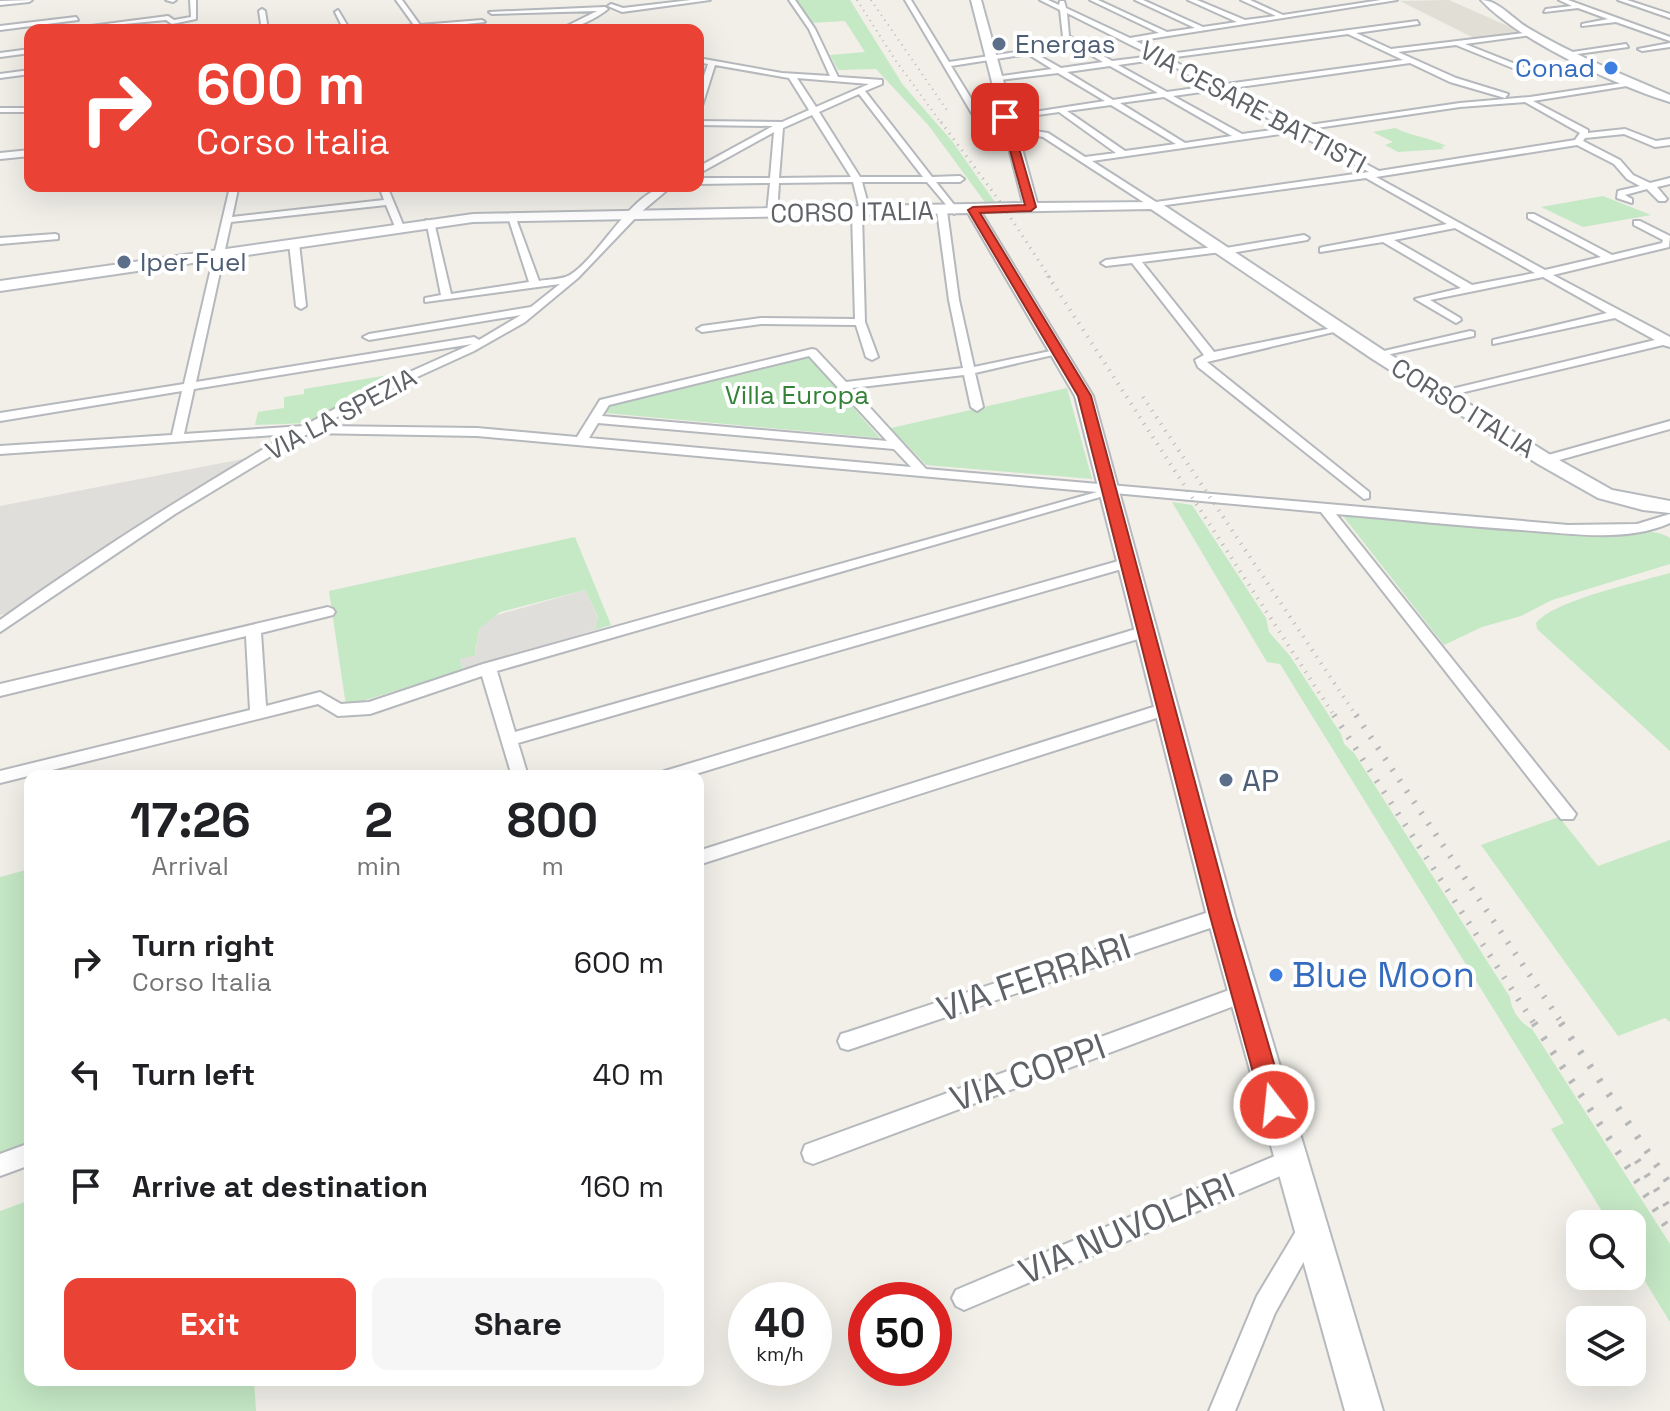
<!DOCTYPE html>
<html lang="en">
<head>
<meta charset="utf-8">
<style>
	:root { --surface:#fff; --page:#f6f6f6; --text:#202124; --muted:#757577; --accent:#ea4335 }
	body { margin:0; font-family:"Space Grotesk",sans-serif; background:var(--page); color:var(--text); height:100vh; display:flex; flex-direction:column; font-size:30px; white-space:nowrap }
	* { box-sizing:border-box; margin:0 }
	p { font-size:26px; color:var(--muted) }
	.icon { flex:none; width:44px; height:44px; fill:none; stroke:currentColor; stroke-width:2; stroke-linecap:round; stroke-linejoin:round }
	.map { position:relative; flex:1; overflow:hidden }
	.side { position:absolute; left:24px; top:770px; width:680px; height:616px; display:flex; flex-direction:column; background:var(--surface); border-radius:16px; box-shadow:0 8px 32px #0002 }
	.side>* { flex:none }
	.hud { position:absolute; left:24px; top:24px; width:680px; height:168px; border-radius:16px; box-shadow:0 8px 32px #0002; background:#ea4335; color:#fff; overflow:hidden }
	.buttons { position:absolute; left:1566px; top:1210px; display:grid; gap:16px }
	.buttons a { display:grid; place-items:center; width:80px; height:80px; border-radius:16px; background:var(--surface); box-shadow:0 8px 32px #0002; font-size:40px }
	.speed { position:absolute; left:728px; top:1282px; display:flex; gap:16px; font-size:40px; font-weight:700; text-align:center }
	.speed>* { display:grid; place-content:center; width:104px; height:104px; border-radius:50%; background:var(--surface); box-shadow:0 8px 32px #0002; line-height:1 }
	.speed small { font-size:20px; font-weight:400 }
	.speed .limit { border:12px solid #d22; background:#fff; color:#111 }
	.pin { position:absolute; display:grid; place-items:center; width:68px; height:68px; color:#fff; margin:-34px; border-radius:16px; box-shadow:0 4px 12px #0006 }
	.me { position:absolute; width:88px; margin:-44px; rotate:344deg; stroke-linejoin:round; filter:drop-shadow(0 0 6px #0008) }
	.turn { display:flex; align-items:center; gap:28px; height:168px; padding:0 40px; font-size:36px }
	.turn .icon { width:104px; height:104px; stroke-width:2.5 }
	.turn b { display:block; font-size:56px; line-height:68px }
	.eta { display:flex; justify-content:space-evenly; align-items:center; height:136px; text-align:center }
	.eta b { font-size:48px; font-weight:700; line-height:56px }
	.primary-button { display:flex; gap:16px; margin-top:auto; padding:16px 40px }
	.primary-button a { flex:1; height:92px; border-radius:16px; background:var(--accent); color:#fff; font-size:32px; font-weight:700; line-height:92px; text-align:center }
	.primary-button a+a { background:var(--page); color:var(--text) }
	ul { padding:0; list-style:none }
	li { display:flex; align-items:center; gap:24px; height:112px; padding:0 40px }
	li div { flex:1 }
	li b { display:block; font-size:30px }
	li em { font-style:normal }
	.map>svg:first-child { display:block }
</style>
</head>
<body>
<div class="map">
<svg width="1670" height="1411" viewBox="0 0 1670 1411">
	<rect width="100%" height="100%" fill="#f1efe8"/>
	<path fill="#e0deda" d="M253,457L112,542L13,612L0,615V506Z
		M585,590L598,618L595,630L463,670L460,659L476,653L479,629L490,617Z"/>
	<path fill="#e1ded6" d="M1449,0L1526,34L1478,40L1400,1Z"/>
	<path fill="#c5e8c5" d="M794,0H850L903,85L952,141L997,205H987L929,126L876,69L838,70L830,55L865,52L845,21L810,23Z
		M1395,128C1413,137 1429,137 1446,146L1441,147L1444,149L1398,152L1385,145L1393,142L1373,132Z
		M1603,196L1651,215L1583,227L1541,207Z
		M808,356L880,438L605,413L609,404Z
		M407,372L307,423L255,425L258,412L284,408V397L304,394V389Z
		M1067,388L1092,479L926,465L891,428Z
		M1172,502L1192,505L1266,618L1269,632L1290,656L1341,734L1344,744L1354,753L1510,997C1511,1010 1520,1023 1532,1029L1670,1244V1322L1632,1260V1224H1610L1551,1129L1564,1123L1280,664L1267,662Z
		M1343,516C1428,524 1512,531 1597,534C1618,534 1654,526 1670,538V564L1552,600L1521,616L1482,627L1444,645Z
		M575,537L611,625L595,630L598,617L585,590L500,612L479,629L475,655L460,659L463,670L346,706L329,591Z
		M1670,573V751L1537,629L1536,623C1555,600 1639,582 1670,573Z
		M1559,817L1598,866L1670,840V1022L1665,1018L1618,1036L1481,845Z
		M30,869V1145L0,1157V877Z
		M30,1200V1380H254L256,1411H0V1211Z"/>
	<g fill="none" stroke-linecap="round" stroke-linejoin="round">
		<g stroke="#b5b8bc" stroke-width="4">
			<path id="street" d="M32,0L29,2L0,5V1Z
				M166,0H176L173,2Z
				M190,0H196V19L172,24L166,20L60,30L168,16L174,20L191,17Z
				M396,0H402L420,25L482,20L485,22L408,30H380L414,25Z
				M691,0H710L622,12L608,6L611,4L623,8Z
				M789,0H795L815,29L838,77L882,80V84L865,91L932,177L960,176L964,179L960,182H936L959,211L954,214L927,182H862L870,212L862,214L865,322L878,357L872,360L866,357L856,325L761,324L702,332L697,329L702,326L761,318L855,319L852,212L860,210L853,182L779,183L777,213L772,216L767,213L770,183L698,184V178H770L774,132L698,174V167L773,126L698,125V121L782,122L809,110L789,78L715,65L702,106L698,108V94L708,64L698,62V58L782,73L830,76L809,29ZM797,78L869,84L816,107ZM859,94L923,177H860L819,112ZM812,115L851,177L779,178L783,128Z
				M905,0H911L949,62L1029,50L1061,68L1103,62L1067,41L1063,37L1060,10L1040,0H1048L1059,5L1060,1H1064L1066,8L1130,38L1159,33L1090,0H1098L1167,32L1195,28L1135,0H1143L1203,27L1237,22L1188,0H1197L1245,20L1276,16L1241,0H1250L1283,15L1381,0H1397L1136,41L1162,55L1417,21L1419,24L1356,33L1391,49L1533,32L1531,35L1465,44L1533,71L1530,75L1456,45L1398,52L1456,78L1508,94L1505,98L1450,82L1410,63L1225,89L1296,127L1460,103L1530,97L1636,81L1633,85L1533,101L1588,130V133L1625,129L1656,141L1670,139V145L1655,147L1624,134L1585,138L1583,141L1620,160L1633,175L1650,183L1670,178V184L1657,187L1667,199L1665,201H1659L1647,189L1625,195L1632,199V203L1617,198L1618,191L1640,186L1627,179L1614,164L1577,145L1376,177L1545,270L1601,257L1528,218V214H1534L1612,255L1662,243L1663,240L1634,225V221H1640L1670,236L1669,247L1553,275L1670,337V347L1663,345L1439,398V392L1655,340L1615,318L1493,344V340L1607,313L1543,277L1430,300L1460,318L1461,320L1456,323L1415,299L1461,288L1383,242L1320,252V248L1323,247L1447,224L1366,178L1151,207L1043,137L1005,129L1009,127L1048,133L1085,157L1116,153L1059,112L1009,119L1006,122L974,117ZM1067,13L1153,56L1112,61L1069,36ZM1348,34L1403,60L1219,85L1168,58ZM1028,54L1052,69L995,77L992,81L1058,73L1105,101L1001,117L980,113L951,66ZM1160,59L1210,86L1167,92L1118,65ZM1110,66L1158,93L1113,100L1067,72ZM1216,90L1286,128L1242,134L1173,96ZM1164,97L1232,136L1185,143L1120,103ZM1525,102L1580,133L1575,140L1569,141L1379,171L1303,130L1460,107ZM1111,105L1176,144L1125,151L1067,111ZM1294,132L1369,172L1156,202L1092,161ZM1455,228L1535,273L1472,285L1394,240Z
				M1559,0H1568L1670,37V41L1616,22L1582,26V24L1608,19L1578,8L1544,12L1546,9L1572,6Z
				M1618,0H1627L1670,14V18Z
				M605,7L608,9C598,17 575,30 559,30L597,11L492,14L489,12Z
				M262,9L265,11L268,30H262L259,11Z
				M338,10L350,30H344L335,12Z
				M76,17L78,20L0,30V26Z
				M1670,43V47L1642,51L1638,49Z
				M1626,44L1628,47L1570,55L1566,53Z
				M30,49V53L0,57V53Z
				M30,70V74L0,78V74Z
				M0,108H30V112H0Z
				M30,150V156L0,159V153Z
				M244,186L238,189L232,217L384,200L379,186H387L404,227L396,229L386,205L231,222L196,382L474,337L479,340L521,315L369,340L363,337L369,334L531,307L560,284L425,302V298L441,295L426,220L434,222L451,294L529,282L507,214L515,216L539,281C548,279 562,280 570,275C602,255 633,186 672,186L641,212L578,278L525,322L474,351L371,398L321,426L477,428L577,437L600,400L812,349L816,350L846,382L963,368L949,300L937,211L942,208L947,211L959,300L974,367L1060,349L1066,352L975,373L983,407L977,411L971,407L964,375L852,388L926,469L1568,525L1637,524L1670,514V523C1626,543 1569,533 1522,530C1460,526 1398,519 1336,514L1576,814L1573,819H1561L1321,512L1114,493L497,671L515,732L1122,560L1127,559L1134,563L1132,566L518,743L528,776H512L482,676L370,714L338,716L318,704L0,783V771L250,710L246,636L0,696V684L328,607L333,609L335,612L333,615L261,633L266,706L320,692L341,704L369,702L483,664L1097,492L477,436L309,433L175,514L0,632V620C93,553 190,492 289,434L0,454V446L172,435L182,391L0,421V413L184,384L230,187ZM472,344L363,393L304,426L184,434L194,389ZM809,356L887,441L602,416L609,405ZM598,423L894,449L911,467L589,438Z
				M55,234L58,235V239L0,244V238Z
				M1304,235L1309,238L1307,240L1225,254L1221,252L1142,262L1214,352L1342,326V330L1207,362L1369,492V498L1364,499L1198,367L1195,360L1204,355L1132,263L1106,266L1101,263L1106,260L1222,246L1226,248Z
				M294,240L299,243L306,306L301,309L296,306L289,243Z
				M1470,331L1474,332V336L1377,357L1371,354Z
				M1670,421V429L1545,464L1539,460L1541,457Z
				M1146,626L1153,631L1151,635L689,776H660L662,772L668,770Z
				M1166,703L1174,709L1172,713L698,865V851Z
				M1221,908L1228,910L1230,916L1228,922L848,1050L841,1048L838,1041L841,1034L848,1032Z
				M1243,985L1250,988L1253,994L1250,1000L813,1164L805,1161L802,1153L805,1145L813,1142Z
				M30,1143V1165L0,1176V1154Z
				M1289,1150L1297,1153L1300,1161L1297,1169L964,1310L956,1306L952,1298L956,1290Z
				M1310,1217L1318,1221L1322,1229L1275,1313L1235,1411H1209L1257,1296L1302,1221Z"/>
		</g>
		<g stroke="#b6babf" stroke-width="4">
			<path id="secondary" d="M971,0H981L1037,203L1159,202L1383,350L1552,456L1612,490L1670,501V513L1643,510L1598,498L1538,464L1371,358L1151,209L981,212L1093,396L1235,916L1383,1411H1345L1207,916L1075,396L968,213L473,222L0,291V281L473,214L1023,203Z
				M1481,0C1498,0 1513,19 1528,28C1573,55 1622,74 1670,95V102C1617,86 1518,40 1481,0Z"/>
		</g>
		<use href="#street" fill="#fff" fill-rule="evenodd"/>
		<use href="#secondary" fill="#fff" fill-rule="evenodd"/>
		<path stroke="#b6b7b8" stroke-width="2" stroke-dasharray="1 5" stroke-linecap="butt" d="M857,0L896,61L942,124
			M871,0L949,113"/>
		<path stroke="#b6b7b8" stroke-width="3" stroke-dasharray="1 6" stroke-linecap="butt" d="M941,122L1001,203L1050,278"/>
		<path stroke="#b6b7b8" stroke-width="4" stroke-dasharray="1 7" stroke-linecap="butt" d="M1048,276L1335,717
			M1143,397L1357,717"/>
		<path stroke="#b6b7b8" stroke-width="6" stroke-dasharray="2 11" stroke-linecap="butt" d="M1334,715L1535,1025
			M1356,715L1563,1025"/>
		<path stroke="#b6b7b8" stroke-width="7" stroke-dasharray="3 14" stroke-linecap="butt" d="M1534,1023L1670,1232
			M1561,1023L1670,1185
			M1637,1160L1670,1210"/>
	</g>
	<path fill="#ea4335" stroke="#982c22" stroke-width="2" d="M1005,115L1010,117L1036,207L1031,211L980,213L1091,396L1231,916L1286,1105L1282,1113L1274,1117L1265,1113L1262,1105L1210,916L1078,396L968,210L973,207L1025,205L1001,117Z"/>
	<g fill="#5c6f8a" stroke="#fff" stroke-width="3">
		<circle cx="999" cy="44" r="8"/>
		<circle cx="124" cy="262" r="8"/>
		<circle cx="1226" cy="780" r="8"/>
	</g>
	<g fill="#3f7fe0" stroke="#fff" stroke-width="3">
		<circle cx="1611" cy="68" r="8"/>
		<circle cx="1276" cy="975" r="8"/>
	</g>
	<g text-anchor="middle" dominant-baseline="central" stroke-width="8" stroke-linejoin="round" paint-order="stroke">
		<g font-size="26" fill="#4e5e75" stroke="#fff" text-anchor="start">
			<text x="1015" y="44">Energas</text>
			<text x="140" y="262">Iper Fuel</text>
		</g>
		<g font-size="26" fill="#366cbe" stroke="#fff" text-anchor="end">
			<text x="1595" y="68">Conad</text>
		</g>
		<g font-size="26" fill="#5f6368" stroke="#fff">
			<text transform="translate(1253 107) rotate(28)">VIA CESARE BATTISTI</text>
			<text transform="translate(852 212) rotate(-1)">CORSO ITALIA</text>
			<text transform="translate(1463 408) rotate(32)">CORSO ITALIA</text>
			<text transform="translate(341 414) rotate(-28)">VIA LA SPEZIA</text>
		</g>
		<g font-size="26" fill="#348238" stroke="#fff">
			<text x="797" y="395">Villa Europa</text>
		</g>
		<g font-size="30" fill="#4e5e75" stroke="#fff" text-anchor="start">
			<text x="1242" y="780">AP</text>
		</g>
		<g font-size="36" fill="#366cbe" stroke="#fff" text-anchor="start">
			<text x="1292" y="975">Blue Moon</text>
		</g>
		<g font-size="36" fill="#5f6368" stroke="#fff">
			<text transform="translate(1034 978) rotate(-19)">VIA FERRARI</text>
			<text transform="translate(1028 1073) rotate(-20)">VIA COPPI</text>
			<text transform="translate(1127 1229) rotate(-23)">VIA NUVOLARI</text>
		</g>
	</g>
</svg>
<div class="buttons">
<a><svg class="icon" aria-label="search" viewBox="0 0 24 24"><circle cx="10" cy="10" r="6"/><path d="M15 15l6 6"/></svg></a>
<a><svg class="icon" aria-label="layers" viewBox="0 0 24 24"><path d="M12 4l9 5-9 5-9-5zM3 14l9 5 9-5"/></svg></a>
</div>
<div class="speed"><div>40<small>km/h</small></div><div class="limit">50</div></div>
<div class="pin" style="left:1005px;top:117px;background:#d93025"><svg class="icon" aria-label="arrive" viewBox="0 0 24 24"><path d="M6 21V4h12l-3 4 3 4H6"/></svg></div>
<svg class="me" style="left:1274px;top:1105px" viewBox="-20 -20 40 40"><circle r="17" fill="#ea4335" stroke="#fff" stroke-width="3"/><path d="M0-11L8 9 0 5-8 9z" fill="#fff"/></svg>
<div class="hud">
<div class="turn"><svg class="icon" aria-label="right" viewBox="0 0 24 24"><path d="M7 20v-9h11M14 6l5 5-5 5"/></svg><div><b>600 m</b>Corso Italia</div></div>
</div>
<section class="side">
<div class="eta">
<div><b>17:26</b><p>Arrival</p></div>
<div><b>2</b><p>min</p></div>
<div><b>800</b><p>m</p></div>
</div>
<ul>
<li><svg class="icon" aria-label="right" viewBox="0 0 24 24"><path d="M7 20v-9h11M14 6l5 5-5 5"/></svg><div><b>Turn right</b><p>Corso Italia</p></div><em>600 m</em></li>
<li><svg class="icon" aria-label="left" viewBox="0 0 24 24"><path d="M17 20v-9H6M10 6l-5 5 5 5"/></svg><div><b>Turn left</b></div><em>40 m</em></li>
<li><svg class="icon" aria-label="arrive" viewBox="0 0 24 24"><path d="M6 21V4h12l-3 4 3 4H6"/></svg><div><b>Arrive at destination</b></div><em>160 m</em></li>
</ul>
<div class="primary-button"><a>Exit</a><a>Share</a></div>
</section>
</div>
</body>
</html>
